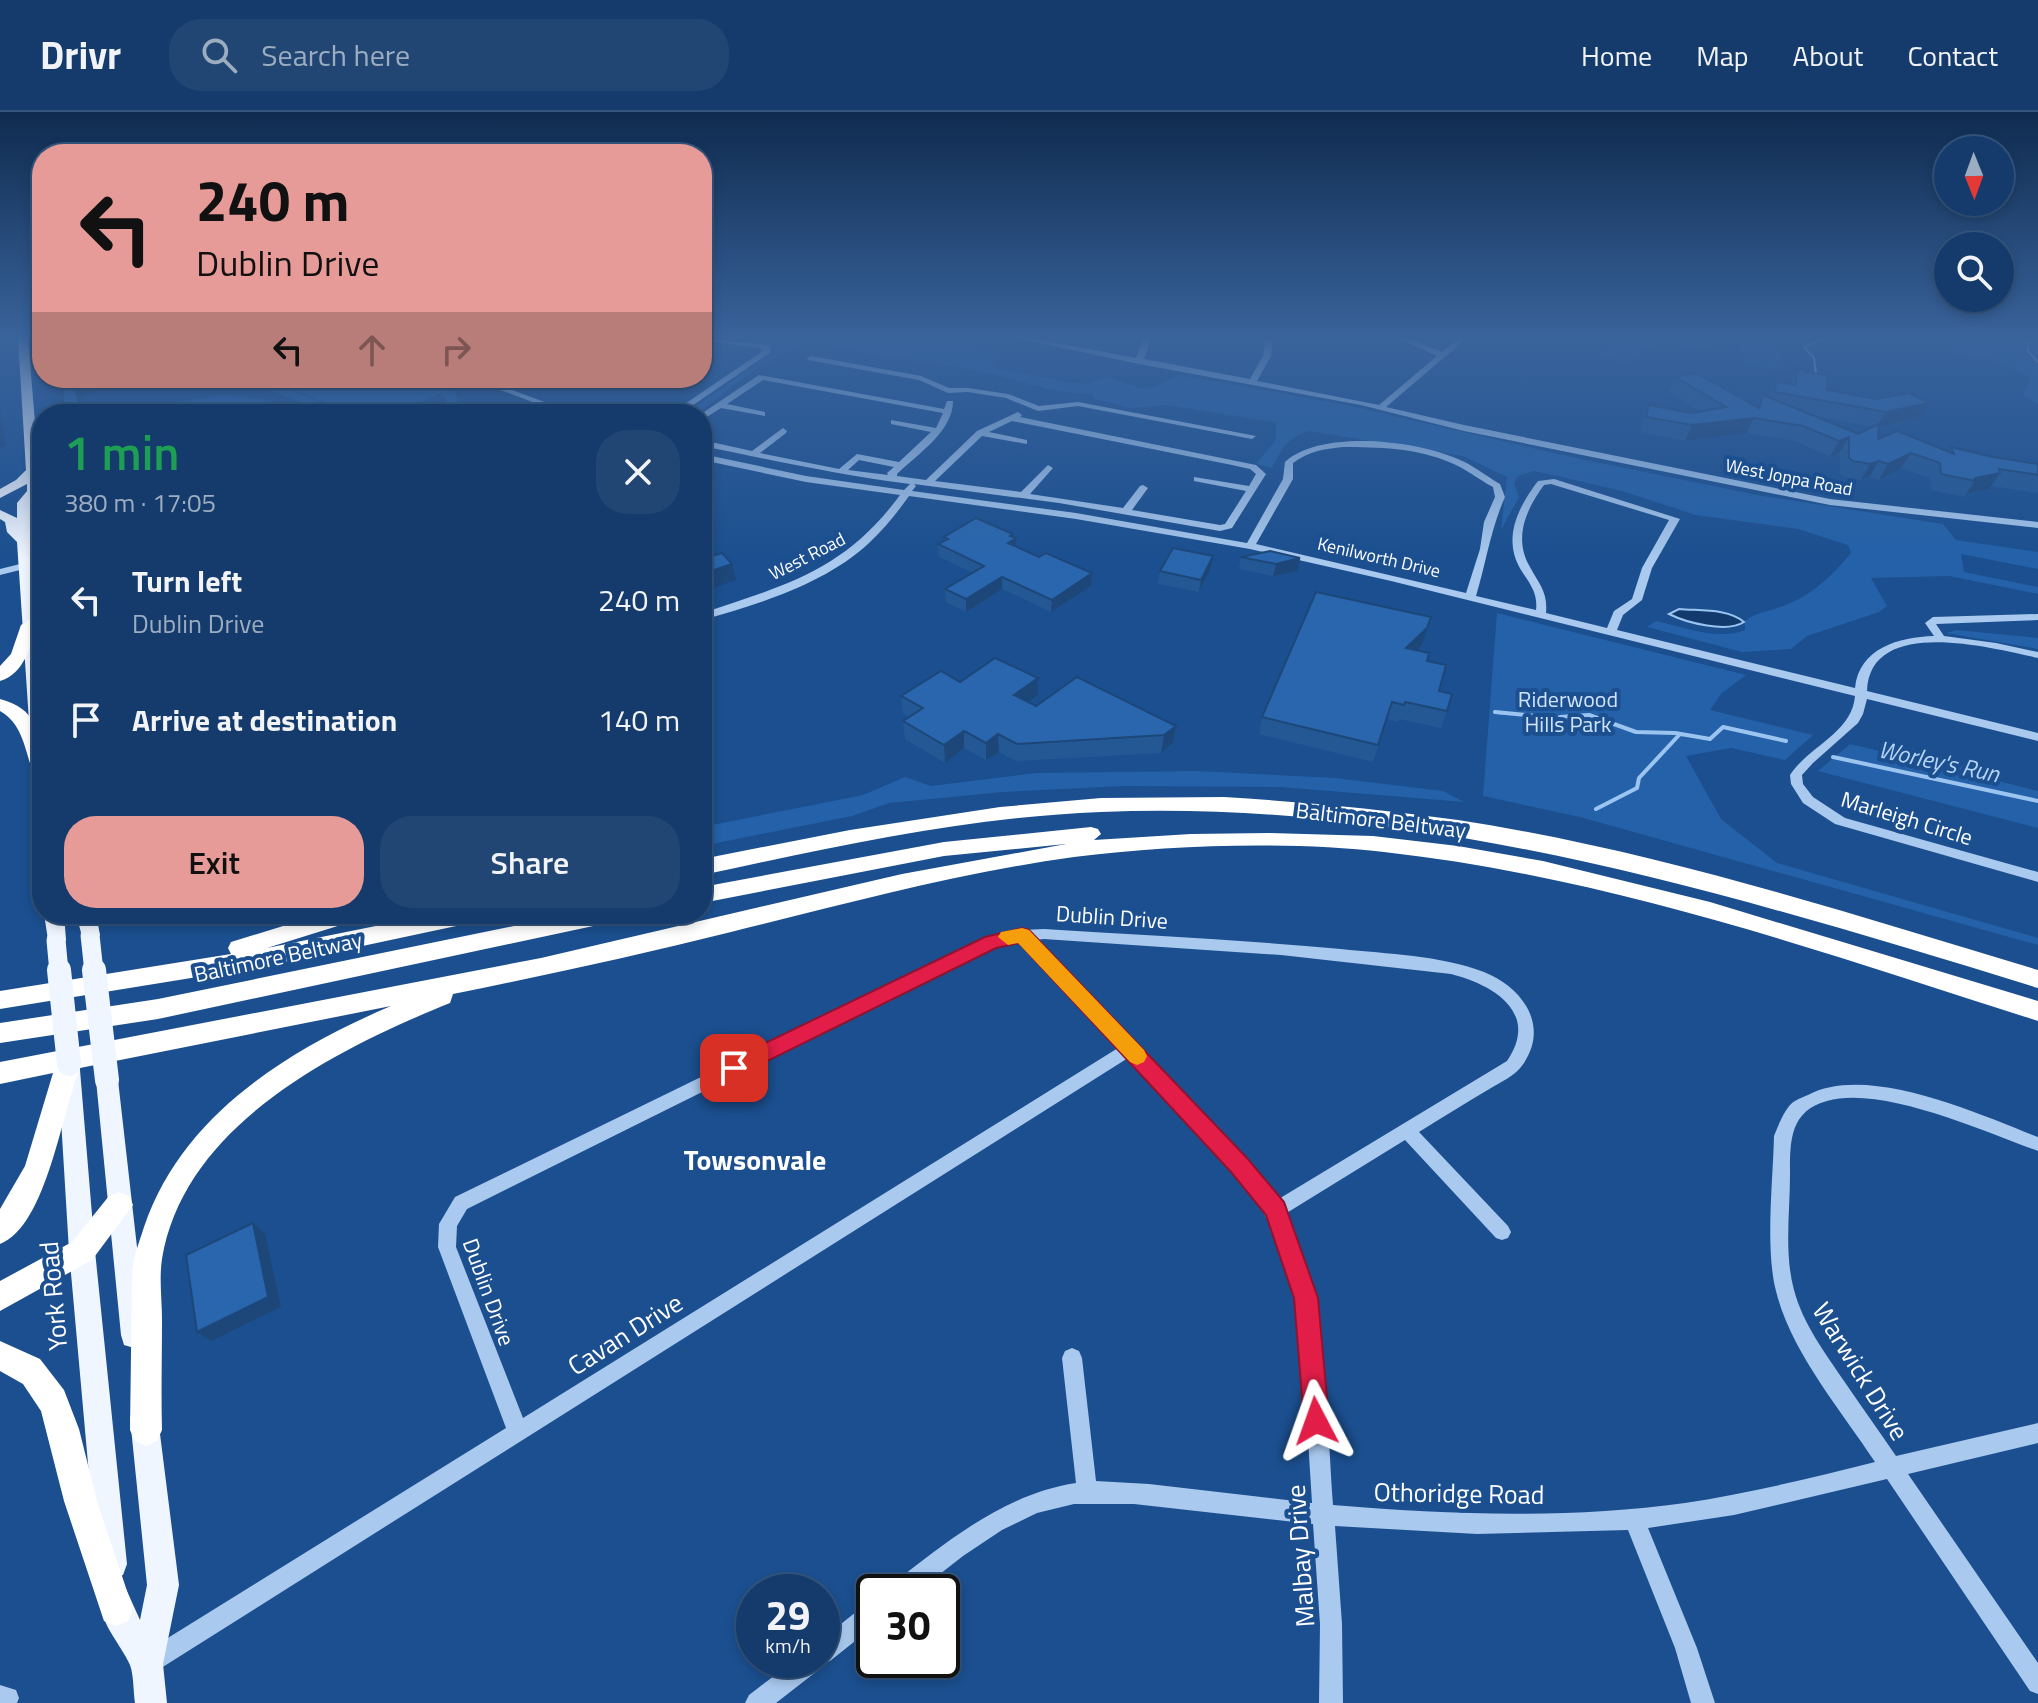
<!DOCTYPE html>
<html lang="en">
<head>
<meta charset="utf-8">
<style>
	:root { --surface:#143b6b; --page:#214673; --text:#f1f3f6; --muted:#9dadc1; --line:#33557e; --accent:#e69b98 }
	body { margin:0; font-family:"Titillium Web",sans-serif; background:var(--page); color:var(--text); height:100vh; display:flex; flex-direction:column; font-size:30px; white-space:nowrap }
	* { box-sizing:border-box; margin:0 }
	p { font-size:26px; color:var(--muted) }
	.icon { flex:none; width:44px; height:44px; fill:none; stroke:currentColor; stroke-width:2; stroke-linecap:round; stroke-linejoin:round }
	.map { position:relative; flex:1; overflow:hidden }
	.details { position:absolute; left:32px; top:292px; width:680px; height:520px; display:flex; flex-direction:column; background:var(--surface); border-radius:32px; box-shadow:0 4px 12px #0003,0 0 0 2px var(--line) }
	.details>* { flex:none }
	.top-card { position:absolute; left:32px; top:32px; width:680px; height:244px; border-radius:32px; box-shadow:0 4px 12px #0003,0 0 0 2px var(--line); background:#e69b98; color:#111; overflow:hidden }
	.needle { width:52px; rotate:179deg }
	.controls { position:absolute; left:1934px; top:24px; display:grid; gap:16px }
	.controls a { display:grid; place-items:center; width:80px; height:80px; border-radius:50%; background:var(--surface); box-shadow:0 4px 12px #0003,0 0 0 2px var(--line); font-size:40px }
	.speed { position:absolute; left:736px; top:1462px; display:flex; gap:16px; font-size:40px; font-weight:700; text-align:center }
	.speed>* { display:grid; place-content:center; width:104px; height:104px; border-radius:50%; background:var(--surface); box-shadow:0 4px 12px #0003,0 0 0 2px var(--line); line-height:1 }
	.speed small { font-size:20px; font-weight:400 }
	.speed .limit { border:4px solid #111; border-radius:12px; background:#fff; color:#111 }
	.pin { position:absolute; display:grid; place-items:center; width:68px; height:68px; color:#fff; margin:-34px; border-radius:16px; box-shadow:0 4px 12px #0006 }
	.me { position:absolute; width:88px; margin:-44px; rotate:356deg; stroke-linejoin:round; filter:drop-shadow(0 0 6px #0008) }
	.turn { display:flex; align-items:center; gap:28px; height:168px; padding:0 32px; font-size:36px }
	.turn .icon { width:104px; height:104px; stroke-width:2.5 }
	.turn b { display:block; font-size:56px; line-height:68px }
	.lanes { display:flex; align-items:center; height:76px; padding:0 32px; background:#0003; justify-content:center; gap:40px; direction:ltr }
	.lanes .off { opacity:.35 }
	.round { display:grid; place-items:center; flex:none; width:84px; height:84px; border-radius:32px; background:var(--page) }
	.headline { display:flex; align-items:center; justify-content:space-between; height:136px; padding:0 32px }
	h1 { font-size:48px; font-weight:600; line-height:60px; color:#1e9e55 }
	.button { display:flex; gap:16px; margin-top:auto; padding:16px 32px }
	.button a { flex:1; height:92px; border-radius:32px; background:var(--accent); color:#111; font-size:32px; font-weight:600; line-height:92px; text-align:center }
	.button a+a { background:var(--page); color:var(--text) }
	ul { padding:0; list-style:none }
	li { display:flex; align-items:center; gap:24px; height:120px; padding:0 32px }
	li div { flex:1 }
	li b { display:block; font-size:30px }
	li em { font-style:normal }
	header { display:flex; align-items:center; gap:48px; box-sizing:border-box; height:112px; padding:0 40px; background:var(--surface); border-bottom:2px solid var(--line) }
	header strong { font-size:38px }
	nav { display:flex; gap:44px; margin-inline-start:auto; font-size:28px }
	.search { width:560px; height:72px; background:var(--page); display:flex; align-items:center; gap:20px; box-sizing:border-box; padding:0 28px; border-radius:32px; color:var(--muted); font-size:30px }
	.map>svg:first-child { display:block }
</style>
</head>
<body>
<header>
<strong>Drivr</strong>
<div class="search"><svg class="icon" aria-label="search" viewBox="0 0 24 24"><circle cx="10" cy="10" r="6"/><path d="M15 15l6 6"/></svg>Search here</div>
<nav><a>Home</a><a>Map</a><a>About</a><a>Contact</a></nav>
</header>
<div class="map">
<svg width="2038" height="1591" viewBox="0 0 2038 1591">
	<rect width="100%" height="100%" fill="#1b4f8f"/>
	<path fill="#2461a8" d="M740,226H863C875,234 885,227 899,226C931,224 963,233 995,238L1000,243L992,253L999,257L1073,271L1086,272L1106,265L1140,276L1153,275L1179,263L1346,293L1576,346L1757,383L1943,412L1956,428L2038,440V457L1961,442L1964,460L2038,475V482L1949,464L1871,466L1887,494L1879,500L1807,524L1791,537L1742,540L1647,515L1656,509C1684,515 1717,529 1745,518V509C1756,500 1767,500 1780,495C1810,485 1831,465 1851,441L1848,433L1798,417L1696,403L1622,379L1549,362L1534,359L1518,364L1514,371L1519,385L1501,418L1507,365L1463,344L1309,319C1288,324 1281,338 1272,356L1256,352L1275,329L1276,310L1167,293L1130,296L1095,287L1091,281C1055,283 1022,268 987,261C932,249 875,245 821,230C784,229 727,280 696,302H685L772,241L773,236Z
		M1623,226H1718L1706,236L1684,237L1685,233C1667,226 1645,230 1634,247L1624,249L1598,243L1600,238Z
		M1962,226H2038V292L2023,283L2030,266C2003,248 1980,244 1948,240Z
		M1751,228L1775,231L1786,258L1746,254L1738,234Z
		M276,266H286L284,272L288,277L350,302H330L253,271L263,267L273,270Z
		M314,266H421L455,281L458,289L445,302H433L446,291V287L440,281C370,315 358,303 289,276Z
		M222,283L270,288L284,302H162L163,292Z
		M1497,501L1746,563L1722,581L1710,598L1813,623L1785,648L1731,636L1686,644L1721,707L1777,751L2038,826V833L1580,705L1483,684Z
		M1957,518L2038,526V537L1946,521Z
		M1850,632L1901,644L1913,636L1936,647L1951,643L1979,664L2038,679V716L1818,659Z
		M1197,659L1335,666L1443,679L1464,690L1280,675L1124,674L1003,680L889,691L852,704L702,734V715L863,683L905,665L931,674L1036,661Z"/>
	<path fill="#123a6d" stroke="#9cc4f0" stroke-width="2" d="M1679,497C1699,499 1728,496 1744,510C1727,521 1687,511 1669,502Z"/>
	<g fill="none" stroke-linecap="round" stroke-linejoin="round">
		<path stroke="#9cc4f0" stroke-width="2" d="M2037,226L2029,230L2027,238L2038,250
			M1816,262L1814,246L1804,235L1825,226"/>
		<path stroke="#9cc4f0" stroke-width="3" d="M1495,600L1502,601"/>
		<path stroke="#9cc4f0" stroke-width="4" d="M1495,600L1547,605
			M1560,605L1589,603L1636,620L1675,621L1710,627L1723,615L1786,629
			M1833,645L2038,689
			M1596,697L1637,676L1639,666L1680,622"/>
		<path fill="#a9c9ee" fill-rule="evenodd" d="M702,226L761,232L770,234L771,240L680,302H670L763,239L760,236L704,228Z
			M1016,226H1031L1136,246L1143,226H1151L1144,247L1250,267L1263,244L1265,226H1273L1271,244L1257,269L1379,293L1437,244L1398,226H1408L1442,240L1459,226H1467L1386,295L1464,313L1830,387L2038,410V416L1830,393L1464,319L1361,293L1139,252Z
			M42,233V237L24,240L20,238Z
			M811,244L921,264L949,276H968L1008,282L1039,294L1078,290L1256,324L1252,327L1078,294L1038,299L1006,286L968,280L948,281L919,268L808,248L807,246Z
			M759,263L944,297L947,289H953C953,319 919,341 897,362V364L926,368L977,319L1018,300L1022,303L1020,305L1256,353L1266,362L1232,416L1220,419L1059,391L914,372L916,374L912,379L1076,401L1247,431L1283,367L1285,350C1320,317 1416,328 1458,347C1473,353 1486,364 1500,372L1505,385C1491,416 1486,451 1476,484L1536,498C1538,481 1530,472 1521,458C1502,427 1518,395 1538,369L1554,367L1680,407L1652,456L1642,488L1623,503L1617,518L1855,576C1859,536 1899,525 1934,524L1925,511L1933,505L2038,502V508L1936,512L1944,524L1996,531L2038,540V546C1992,536 1870,503 1867,579L2038,621V629L1867,587L1863,602L1858,611L1813,651L1802,663L1803,672L1813,685L1845,706L2038,760V770L1835,712L1803,691L1791,672L1790,663C1809,634 1852,621 1855,584L1391,469L1250,437L1076,407L909,384C897,401 884,417 869,431C825,472 759,492 702,508V501C787,473 845,458 900,383L806,370L702,348V342L806,364L904,378L910,372C839,363 771,348 702,334V328L752,339L783,316L787,319L786,321L760,341L839,357L857,342L899,350L931,320L891,312V308L936,316L943,301L763,268L727,292L765,300V304L721,296L702,308L701,302ZM1012,309L1232,353L1250,357L1256,362L1249,374L1194,365V369L1246,379L1225,412L1220,413L1132,398L1148,376L1143,373L1140,374L1123,396L1030,382L1053,356L1048,353L1021,380L935,369L982,324L1027,332V328L989,320ZM1343,335C1378,335 1416,336 1449,350C1465,356 1478,367 1493,375L1495,385L1484,410L1480,437L1466,481L1256,432L1293,367V351C1309,339 1324,337 1343,335ZM859,348L894,355L887,361L888,363L848,358ZM1551,372L1669,408L1642,456L1632,487L1614,499L1607,516L1546,501C1548,480 1539,472 1530,455C1513,427 1526,397 1544,373Z
			M468,266H480L577,302H565Z
			M24,451L28,452V456L0,463V457Z
			M1044,817C1143,823 1242,828 1341,837C1388,842 1439,843 1484,860C1524,876 1551,916 1521,955C1514,964 1501,970 1491,976C1467,990 1443,1005 1419,1020L1508,1114L1511,1120L1508,1126L1502,1128L1496,1126L1405,1028L1285,1102C1328,1193 1326,1295 1333,1393C1449,1403 1570,1407 1685,1391C1749,1381 1813,1366 1875,1350C1841,1298 1791,1240 1776,1179C1765,1137 1773,1069 1774,1024C1778,1014 1784,999 1791,992C1795,988 1803,985 1808,983C1867,951 1979,1002 2038,1025V1039C1985,1020 1882,973 1827,989C1789,999 1790,1031 1790,1063C1790,1100 1784,1141 1794,1178C1803,1212 1825,1241 1844,1269C1861,1294 1879,1319 1896,1344L2038,1311V1331L1908,1362L2038,1551V1582L2030,1579L1887,1367L1734,1403L1648,1416L1697,1536L1715,1591H1691L1675,1536L1628,1418L1477,1422L1335,1414L1342,1512L1343,1591H1319L1320,1512L1313,1412L1134,1392H1074L1037,1401L1002,1418L963,1444L917,1480H889L892,1472C948,1429 1004,1382 1076,1371L1062,1246L1065,1239L1072,1236L1079,1239L1082,1246L1096,1369L1149,1372L1312,1391L1301,1215L1290,1160L1278,1126L1252,1081L1128,946L158,1558L150,1561L142,1558L139,1550L142,1542L506,1316L438,1135L439,1112L455,1085L986,826L1022,818ZM1044,827L1281,843L1451,862C1494,873 1540,901 1507,949L1277,1088L1264,1069L1035,828ZM1019,829L1118,936L523,1306L456,1135L457,1114L467,1097L994,835Z
			M874,1489V1514L830,1549L823,1552L821,1556L776,1591H745L749,1583L795,1548H822V1527L866,1492Z
			M0,1573L16,1578L19,1586L17,1591H0Z"/>
		<path fill="#f0f6ff" fill-rule="evenodd" d="M18,226H28L39,358L41,380L31,392V454L42,571V675L33,669L17,430L7,420L5,410L0,407V398L17,406V391L27,379V372L0,386V377L16,368L26,358Z
			M44,802H64L66,828L63,834H49Z
			M76,802H96L100,823L97,828H83Z
			M69,948L77,951L80,958L95,1139L127,1452L123,1463L112,1467L101,1463L97,1452L69,1139L58,958L61,951Z
			M107,958L115,961L118,968L147,1223L144,1233L134,1236L124,1233L121,1223L96,968L99,961Z
			M144,1292L154,1296L158,1306L179,1473L163,1552L167,1591H135C133,1579 134,1564 130,1553C119,1528 92,1505 104,1477L115,1472L126,1477L140,1508L147,1473L130,1306L134,1296Z"/>
		<path fill="#fff" fill-rule="evenodd" d="M29,508L37,513C31,534 24,562 0,569V554L11,542L21,513Z
			M0,587C39,597 42,625 42,660L34,659L31,654C24,633 21,611 0,599Z
			M1224,685C1302,690 1380,697 1458,708C1655,738 1848,801 2038,858V876C1732,782 1424,687 1101,700C966,705 833,735 702,763V747L850,718L1000,695L1101,686Z
			M1091,715L1098,717L1101,722L1094,728L1191,722L1268,721L1373,724L1458,734L1543,749L1710,790L2038,889V909C1823,840 1609,765 1384,740C1287,729 1170,733 1074,745C958,761 845,792 731,820C639,843 546,863 453,882L450,891C337,937 184,1012 162,1147C159,1167 162,1188 162,1208C162,1245 161,1281 162,1318L157,1329L146,1334L135,1329L130,1318L132,1162C133,1145 139,1131 144,1115C182,1003 288,938 391,894L80,956C62,998 47,1114 0,1132V1097L25,1054L53,961L0,972V950L541,846L902,762L1066,732L944,744L702,791V775L944,730Z
			M322,802H360L357,808L267,836L435,802H486L483,808L475,810L278,852L0,897V879L231,842L228,836L231,830Z
			M572,802H623L620,808L612,810L158,907L0,931V911L158,887Z
			M119,1080L129,1084L133,1093L92,1148L0,1199V1169L72,1130L109,1084Z
			M0,1229L40,1247L64,1278L79,1317L97,1389L133,1497L128,1509L116,1514L104,1509L64,1389L41,1299L23,1272L0,1259Z"/>
		<path stroke="#f0f6ff" stroke-width="19" d="M90,823L94,860
			M56,828L59,860"/>
		<path stroke="#f0f6ff" stroke-width="24" d="M59,858L69,952
			M94,858L107,968"/>
	</g>
	<path fill="#245895" fill-rule="evenodd" d="M1797,256L1827,278L1920,306L1879,315L1878,327L1948,339L1951,335L1993,345L2038,352V381L1992,374L1989,377L1966,382L1964,385L1931,378L1930,366L1901,356L1879,368L1870,364L1861,368L1844,365L1840,362V340L1830,345L1795,329L1747,321L1685,329L1640,320L1642,309L1649,293L1692,301L1701,300L1668,280L1675,265L1757,296L1763,283L1768,285L1776,270L1789,272ZM1813,304L1874,315L1858,322Z
		M1013,422V425L1016,426V435L1039,445L1092,461L1091,474L1051,500L1002,477L966,500L946,490L945,477L973,461L939,445L938,432L944,429V425Z
		M1213,444L1211,456L1199,480L1158,472L1160,459Z
		M1241,445L1300,446L1298,459L1273,464L1239,457Z
		M1422,533L1416,538L1427,549L1447,599L1441,616L1399,607L1398,610L1387,607L1373,650L1259,622L1262,605Z
		M1038,566V583L1028,590L1036,594L1176,614L1173,631L1161,641L1017,649L999,640L986,648L964,636L945,651L905,627L903,609L910,605L903,601L901,584L960,570Z"/>
	<path fill="#1d4779" d="M88,266H128V267L118,269L119,275L82,283L87,302H81L74,269Z
		M1929,291L1920,306L1877,315L1886,300Z
		M0,295L6,334L0,336Z
		M1754,306L1747,321L1685,329L1692,313Z
		M1849,325L1840,340L1830,345L1839,329Z
		M1911,341L1901,356L1879,368L1888,352Z
		M1879,349L1870,364L1861,368L1870,352Z
		M2000,361L1989,377L1966,382L1975,369V366Z
		M1013,422V428L1016,426V439L1008,431L1010,424Z
		M1213,444L1211,456L1199,480L1201,468Z
		M1300,446L1298,459L1273,464L1276,452Z
		M732,452L736,468L702,480V462Z
		M1092,461L1091,474L1051,500L1052,488Z
		M1002,465V477L966,500V487Z
		M1427,516L1422,533L1401,553L1406,536Z
		M1038,566V583L1014,600V583Z
		M1176,614L1173,631L1161,641L1164,623Z
		M964,619V636L945,651L944,633Z
		M998,622L999,640L986,648V631Z
		M253,1111L265,1122L281,1195L211,1229L197,1220Z"/>
	<path fill="#2a66ad" stroke="#1d4779" stroke-width="2" d="M1797,256L1806,260L1827,263V278L1876,287L1909,281L1929,291L1886,300L1775,280L1776,270L1796,273Z
		M1696,261L1759,296L1763,283L1858,322L1879,312L1878,327L1897,319L1954,342L1951,335L1993,345L2038,352V363L1999,357L2000,361L1975,366V369L1941,362L1940,351L1911,341L1888,352L1879,349L1870,352L1853,349L1849,346V325L1839,329L1803,314L1754,306L1692,313L1646,305L1649,293L1692,301L1726,295L1675,265Z
		M61,266H88L74,269L81,302H68L66,292L64,293Z
		M976,406L1013,422L1010,424L1016,426L1008,431L1039,445L1046,441L1092,461L1052,488L1002,465L966,487L945,477L984,454L938,432L948,427L944,425Z
		M1173,436L1213,444L1201,468L1160,459Z
		M1270,439L1300,446L1276,452L1241,445Z
		M722,441L732,452L702,462V447Z
		M1316,480L1431,505L1427,516L1406,536L1429,541L1427,549L1446,553L1439,579L1452,582L1447,599L1405,590L1404,593L1392,590L1378,633L1262,605Z
		M995,546L1038,566L1014,583L1036,594L1077,565L1176,614L1164,623L1017,632L998,622L986,631L964,619L944,633L903,609L923,596L901,584L941,559L960,570Z
		M253,1111L268,1185L197,1220L186,1143Z"/>
	<linearGradient id="sky" x2="0" y2="1"><stop stop-color="#0f2b4f"/><stop offset="0.5" stop-color="#39639b"/><stop offset="1" stop-color="#39639b" stop-opacity="0"/></linearGradient>
	<rect width="2038" height="449" fill="url(#sky)"/>
	<path fill="#e11d48" stroke="#92132f" stroke-width="2" d="M1022,816L1029,818L1247,1046L1284,1090L1318,1186L1329,1309L1326,1318L1316,1322L1307,1318L1304,1309L1294,1186L1266,1103L1231,1060L1019,831L996,836L741,962L734,964L726,962L723,956L726,950L985,825Z"/>
	<path fill="#f59e0b" d="M1022,816L1029,818L1144,938L1147,944L1144,950L1137,953L1130,950L1018,831L1008,833L998,825L1001,820Z"/>
	<g text-anchor="middle" dominant-baseline="central" stroke-width="8" stroke-linejoin="round" paint-order="stroke">
		<g font-size="18" fill="#fff" stroke="#1b4f8f">
			<text transform="translate(1789 365) rotate(11)">West Joppa Road</text>
			<text transform="translate(807 444) rotate(-27)">West Road</text>
			<text transform="translate(1379 445) rotate(13)">Kenilworth Drive</text>
		</g>
		<g font-size="22" fill="#cfe3fa" stroke="#1b4f8f">
			<text x="1568" y="587">Riderwood<tspan x="1568" dy="25">Hills Park</tspan></text>
		</g>
		<g font-size="22" fill="#fff" stroke="#1b4f8f">
			<text transform="translate(1907 706) rotate(17)">Marleigh Circle</text>
			<text transform="translate(1381 708) rotate(7)">Baltimore Beltway</text>
			<text transform="translate(1112 805) rotate(4)">Dublin Drive</text>
			<text transform="translate(278 845) rotate(-12)">Baltimore Beltway</text>
			<text transform="translate(489 1180) rotate(70)">Dublin Drive</text>
		</g>
		<g font-size="24" font-style="italic" fill="#b5d3f5" stroke="#1b4f8f">
			<text transform="translate(1939 649) rotate(12)">Worley's Run</text>
		</g>
		<g font-size="26" fill="#fff" stroke="#1b4f8f">
			<text transform="translate(53 1184) rotate(-95)">York Road</text>
			<text transform="translate(625 1222) rotate(-32)">Cavan Drive</text>
			<text transform="translate(1861 1259) rotate(58)">Warwick Drive</text>
			<text transform="translate(1459 1381) rotate(1)">Othoridge Road</text>
			<text transform="translate(1300 1444) rotate(-94)">Malbay Drive</text>
		</g>
		<g font-size="28" font-weight="bold" fill="#fff" stroke="#1b4f8f">
			<text x="755" y="1047">Towsonvale</text>
		</g>
	</g>
</svg>
<div class="controls">
<a><svg class="needle" viewBox="-14 -14 28 28"><path d="M0-13l5 13h-10z" fill="#e53935"/><path d="M0 13l5-13h-10z" fill="#9dadc1"/></svg></a>
<a><svg class="icon" aria-label="search" viewBox="0 0 24 24"><circle cx="10" cy="10" r="6"/><path d="M15 15l6 6"/></svg></a>
</div>
<div class="speed"><div>29<small>km/h</small></div><div class="limit">30</div></div>
<div class="pin" style="left:734px;top:956px;background:#d93025"><svg class="icon" aria-label="arrive" viewBox="0 0 24 24"><path d="M6 21V4h12l-3 4 3 4H6"/></svg></div>
<svg class="me" style="left:1316px;top:1309px" viewBox="-20 -20 40 40"><path d="M0-17L14 15 0 8-14 15z" fill="#e11d48" stroke="#fff" stroke-width="4"/></svg>
<div class="top-card">
<div class="turn"><svg class="icon" aria-label="left" viewBox="0 0 24 24"><path d="M17 20v-9H6M10 6l-5 5 5 5"/></svg><div><b>240 m</b>Dublin Drive</div></div>
<div class="lanes"><svg class="icon" aria-label="left" viewBox="0 0 24 24"><path d="M17 20v-9H6M10 6l-5 5 5 5"/></svg><svg class="icon off" aria-label="ahead" viewBox="0 0 24 24"><path d="M12 20V5M6 11l6-6 6 6"/></svg><svg class="icon off" aria-label="right" viewBox="0 0 24 24"><path d="M7 20v-9h11M14 6l5 5-5 5"/></svg></div>
</div>
<section class="details">
<div class="headline"><div><h1>1 min</h1><p>380 m · 17:05</p></div><a class="round"><svg class="icon" aria-label="close" viewBox="0 0 24 24"><path d="M6 6l12 12M18 6L6 18"/></svg></a></div>
<ul>
<li><svg class="icon" aria-label="left" viewBox="0 0 24 24"><path d="M17 20v-9H6M10 6l-5 5 5 5"/></svg><div><b>Turn left</b><p>Dublin Drive</p></div><em>240 m</em></li>
<li><svg class="icon" aria-label="arrive" viewBox="0 0 24 24"><path d="M6 21V4h12l-3 4 3 4H6"/></svg><div><b>Arrive at destination</b></div><em>140 m</em></li>
</ul>
<div class="button"><a>Exit</a><a>Share</a></div>
</section>
</div>
</body>
</html>
